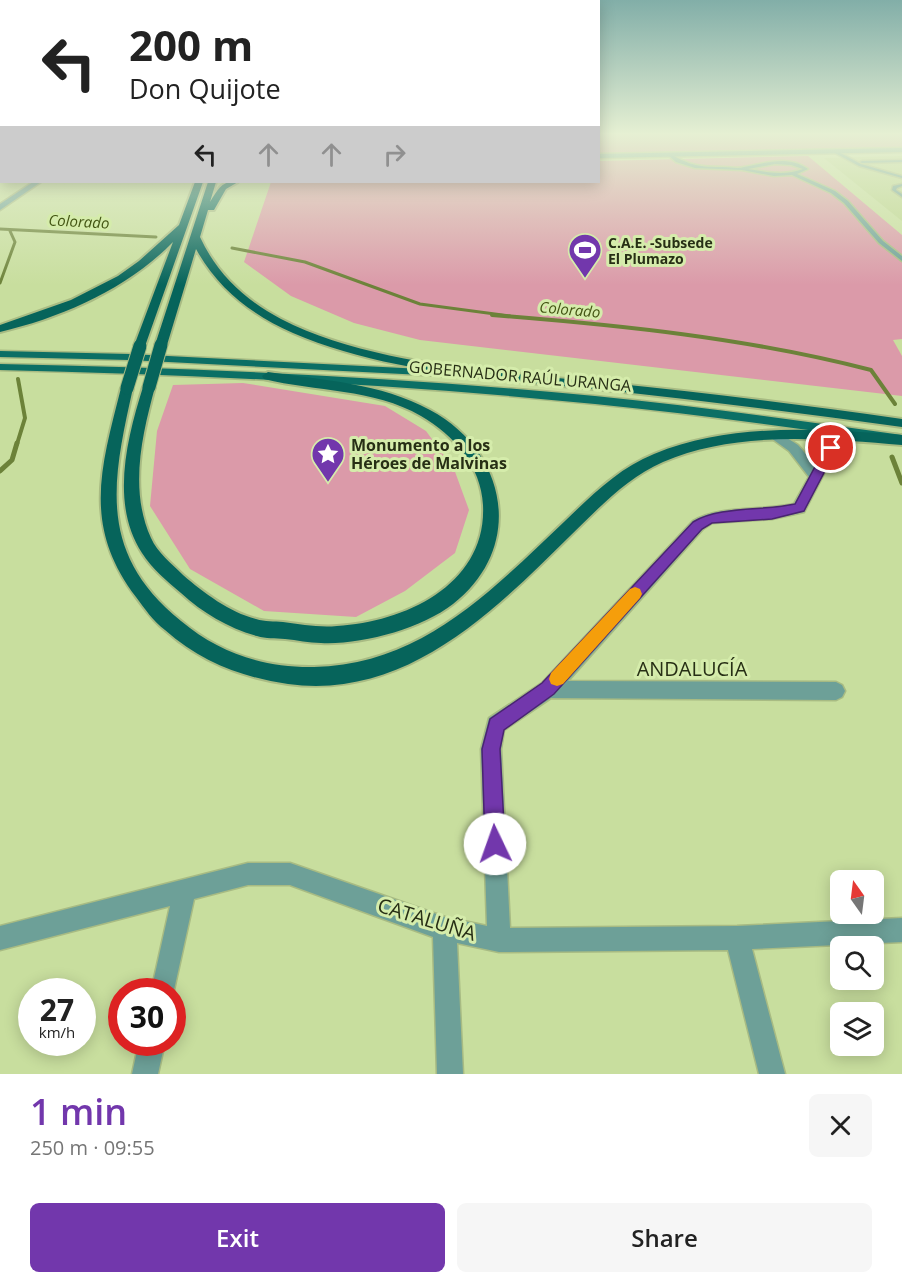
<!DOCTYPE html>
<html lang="en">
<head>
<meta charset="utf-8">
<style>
	:root { --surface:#fff; --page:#f6f6f6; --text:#222; --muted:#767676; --accent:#7237ac }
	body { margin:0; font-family:"Open Sans",sans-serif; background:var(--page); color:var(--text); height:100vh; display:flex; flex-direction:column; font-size:22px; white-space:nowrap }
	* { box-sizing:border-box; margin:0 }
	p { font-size:20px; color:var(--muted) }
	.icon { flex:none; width:33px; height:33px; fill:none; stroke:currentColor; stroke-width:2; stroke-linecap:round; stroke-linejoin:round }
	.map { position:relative; height:1074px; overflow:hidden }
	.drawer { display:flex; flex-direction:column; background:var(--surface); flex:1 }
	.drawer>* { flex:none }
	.hud { position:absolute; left:0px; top:0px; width:600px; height:183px; box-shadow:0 3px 15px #0003; background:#fff; color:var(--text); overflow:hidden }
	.needle { width:39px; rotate:346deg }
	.tools { position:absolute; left:830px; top:870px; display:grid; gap:12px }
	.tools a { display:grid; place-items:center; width:54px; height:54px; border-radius:9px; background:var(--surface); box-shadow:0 3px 15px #0003; font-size:30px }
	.speed { position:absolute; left:18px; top:978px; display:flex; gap:12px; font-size:30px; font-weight:700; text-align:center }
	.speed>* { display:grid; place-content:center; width:78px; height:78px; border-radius:50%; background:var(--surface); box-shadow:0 3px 15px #0003; line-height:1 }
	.speed small { font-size:15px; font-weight:400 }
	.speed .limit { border:9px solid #d22; background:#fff; color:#111 }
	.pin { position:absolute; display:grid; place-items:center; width:51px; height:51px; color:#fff; margin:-26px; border:3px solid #fff; border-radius:50%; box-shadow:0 2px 6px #0007 }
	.me { position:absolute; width:66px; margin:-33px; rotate:357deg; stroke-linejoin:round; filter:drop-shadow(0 0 4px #0008) }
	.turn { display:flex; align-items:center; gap:21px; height:126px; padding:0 30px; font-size:27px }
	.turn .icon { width:78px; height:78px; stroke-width:2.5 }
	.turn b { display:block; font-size:42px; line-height:51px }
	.lanes { display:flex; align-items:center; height:57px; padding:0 30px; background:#0003; justify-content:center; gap:30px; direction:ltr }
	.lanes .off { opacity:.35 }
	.round { display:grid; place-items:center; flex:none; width:63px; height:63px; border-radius:9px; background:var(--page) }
	.headline { display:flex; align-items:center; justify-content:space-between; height:102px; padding:0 30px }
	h1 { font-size:36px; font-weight:600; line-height:45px; color:var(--accent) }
	.primary-button { display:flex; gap:12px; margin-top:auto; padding:12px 30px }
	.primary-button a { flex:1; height:69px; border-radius:9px; background:var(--accent); color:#fff; font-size:24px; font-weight:600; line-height:69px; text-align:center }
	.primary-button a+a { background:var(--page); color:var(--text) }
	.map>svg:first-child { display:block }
</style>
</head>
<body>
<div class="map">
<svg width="902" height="1074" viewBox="0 0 902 1074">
	<rect width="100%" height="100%" fill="#c8de9e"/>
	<path fill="#bdd58e" d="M902,156V221L824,158Z"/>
	<path fill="#db9aa9" d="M599,134H902V147L599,153Z
		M808,156L902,235V339L893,340L902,356V396L420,340L354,323L291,296L244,262L271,182H598L599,161Z
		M243,383L385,406L426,431L454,469L469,510L455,553L405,591L356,617L264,611L190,569L150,506L157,431L173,385Z"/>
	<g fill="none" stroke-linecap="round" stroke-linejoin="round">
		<path stroke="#6c8239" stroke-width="3" d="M0,229L156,237
			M232,248L305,262L420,304L510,316
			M0,283L15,242L10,231"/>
		<path stroke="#6c8239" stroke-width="4" d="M492,315C619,325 747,338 871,370L895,404
			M17,444L25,418L18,379"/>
		<path stroke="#6c8239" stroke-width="5" d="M892,457L902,483
			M0,471L12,460L17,443"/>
		<g stroke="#a8bb83" stroke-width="3">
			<path id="service" d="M835,151H837L861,164L902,176V178L859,166L835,153Z
				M670,154C692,166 699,167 724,167C731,167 738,169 744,167C766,163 788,155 808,169L797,174L835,191L848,201L883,241L902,256V261L879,243L844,203L831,193L792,175L774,176L742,170L695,168L676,162L669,156ZM775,164L791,165L803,169C785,176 766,172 748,169Z
				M902,160V162L862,163L860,162L862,161Z
				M902,184V186L897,188L896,190L902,194V197L892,190L893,186Z"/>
		</g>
		<g stroke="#a8bb83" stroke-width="3">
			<path id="minor" d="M33,182H41L0,210V204Z
				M776,431L798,445L815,465C821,454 829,435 842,431L848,435L836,450L804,512L772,519L712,523L703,529L568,681L836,682L842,685L845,691L842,697L836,700L551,698L504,730L501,749L510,928L737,926L902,918V942L752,949L785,1074H759L728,950L499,952L457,943L463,1074H437L433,937L290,885H248L194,899L172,999V992H151L170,906L0,950V926L248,863H290L445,917L487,926L481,749L489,718L542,683L693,521C719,505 763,511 794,504L809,477L789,451L771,438L770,435Z
				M139,1042H165L158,1074H132Z"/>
		</g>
		<g stroke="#a8bb83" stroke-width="3">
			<path id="tertiary" d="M902,148V152L598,158V154Z
				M0,167H2V171H0Z"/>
		</g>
		<g stroke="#a8bb83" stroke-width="3">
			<path id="primary" d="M0,351L129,354L462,371L468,374L462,377L129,360L0,357Z
				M0,364C199,368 397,377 595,396C698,406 800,421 902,435V443C800,429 698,414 595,404C397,384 199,375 0,370Z"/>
		</g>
		<g stroke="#a8bb83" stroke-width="4">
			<path id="trunk" d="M195,182H203L144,349H136L134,346L173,242C127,289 63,317 0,332V325L71,300L118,276L139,261L179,225Z
				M208,182H216L210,202C218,189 222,180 238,182L226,189L214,210H208L200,237C217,274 245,300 281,319C372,366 508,373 609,383C707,393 805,405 902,419V427C803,413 704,401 605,390C505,380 385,373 293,333C252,315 218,289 196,249L167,345L161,349L157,348L155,345Z
				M268,372C322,380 381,383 430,410C507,451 526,547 453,604C421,629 361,645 321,643C309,643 297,640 285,639C275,638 266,639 257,636C228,628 203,613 181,593C167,581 152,569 142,553C110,504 127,438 143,387L149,383L155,387C142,435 129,490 151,538C157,552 172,564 183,575C204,593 229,612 256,619C265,622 274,621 283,622C301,624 319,628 337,626C406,622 487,584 483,505C481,466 454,435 421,416C373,388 316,392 264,379L262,376Z
				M127,384L133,388C112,482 97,553 181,621C219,653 264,668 314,667C422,665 492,590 565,521C592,495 619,468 654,454C733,422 820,429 902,435V445C824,439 737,430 663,462C626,478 598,509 569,537C493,612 406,700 288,684C241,677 201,662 165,630C153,621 145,609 136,597C82,526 101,467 121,388Z"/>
		</g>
		<use href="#service" fill="#6da098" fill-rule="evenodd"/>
		<use href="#minor" fill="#6da098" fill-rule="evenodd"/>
		<use href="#tertiary" fill="#6da098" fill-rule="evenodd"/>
		<use href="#primary" fill="#0b6f65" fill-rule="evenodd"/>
		<use href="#trunk" fill="#06645b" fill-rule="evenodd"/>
		<g stroke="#a8bb83" stroke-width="15" stroke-linecap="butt">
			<path id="trunk-bridge" d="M149,387L161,345
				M127,388L140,346"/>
		</g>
		<use href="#trunk-bridge" stroke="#06645b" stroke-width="13"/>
	</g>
	<linearGradient id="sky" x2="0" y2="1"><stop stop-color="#82aea8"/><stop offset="0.47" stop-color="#e6f0d3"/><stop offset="1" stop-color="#e6f0d3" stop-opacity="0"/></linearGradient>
	<rect width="902" height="285" fill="url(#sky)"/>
	<path fill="#7237ac" stroke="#4a2470" stroke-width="1.5" d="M831,444L837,448L804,511L772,519L712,523L702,529L554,694L504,730L500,749L505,844L502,851L495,854L488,851L485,844L482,749L490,719L542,683L693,522C719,506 763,511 795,504L825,448Z"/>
	<path fill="#f59e0b" d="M635,587L640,589L642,594L640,598L563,684L557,686L551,684L549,679L551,673L630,589Z"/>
	<defs>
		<g id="stadium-pin" transform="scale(1.725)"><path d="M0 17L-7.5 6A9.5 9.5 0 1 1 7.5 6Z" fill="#7237ac" stroke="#d5ecab"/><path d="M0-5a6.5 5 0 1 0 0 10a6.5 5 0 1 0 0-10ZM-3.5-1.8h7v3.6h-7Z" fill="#fff"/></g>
		<g id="sight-pin" transform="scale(1.725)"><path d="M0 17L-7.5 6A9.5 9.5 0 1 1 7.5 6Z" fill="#7237ac" stroke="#d5ecab"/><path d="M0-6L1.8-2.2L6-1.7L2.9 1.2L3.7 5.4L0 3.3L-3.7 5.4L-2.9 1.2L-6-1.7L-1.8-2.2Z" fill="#fff"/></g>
	</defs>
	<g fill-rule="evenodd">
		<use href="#stadium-pin" x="585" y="250"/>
		<use href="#sight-pin" x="328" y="454"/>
	</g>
	<g text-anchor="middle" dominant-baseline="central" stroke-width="6" stroke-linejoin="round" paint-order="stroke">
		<g font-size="14" font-weight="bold" fill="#272f15" stroke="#d5ecab" text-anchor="start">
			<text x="608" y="242">C.A.E. -Subsede<tspan x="608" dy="16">El Plumazo</tspan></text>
		</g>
		<g font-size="15" font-style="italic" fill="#435513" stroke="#d5ecab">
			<text transform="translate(79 221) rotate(3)">Colorado</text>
			<text transform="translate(570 309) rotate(5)">Colorado</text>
		</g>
		<g font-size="16" fill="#272f15" stroke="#d5ecab">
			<text transform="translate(520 376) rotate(5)">GOBERNADOR RAÚL URANGA</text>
		</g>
		<g font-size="16" font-weight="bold" fill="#272f15" stroke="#d5ecab" text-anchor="start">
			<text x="351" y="445">Monumento a los<tspan x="351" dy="18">Héroes de Malvinas</tspan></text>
		</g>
		<g font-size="20" fill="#272f15" stroke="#d5ecab">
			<text x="692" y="668">ANDALUCÍA</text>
			<text transform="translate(427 919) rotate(17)">CATALUÑA</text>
		</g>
	</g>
</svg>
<div class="tools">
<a><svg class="needle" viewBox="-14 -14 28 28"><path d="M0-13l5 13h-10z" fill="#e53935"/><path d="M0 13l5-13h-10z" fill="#767676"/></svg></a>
<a><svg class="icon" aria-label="search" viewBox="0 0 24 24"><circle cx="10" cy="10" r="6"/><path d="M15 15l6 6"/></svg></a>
<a><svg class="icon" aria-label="layers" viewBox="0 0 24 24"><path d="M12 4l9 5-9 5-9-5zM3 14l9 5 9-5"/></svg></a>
</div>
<div class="speed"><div>27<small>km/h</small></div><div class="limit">30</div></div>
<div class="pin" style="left:831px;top:448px;background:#d93025"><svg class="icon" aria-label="arrive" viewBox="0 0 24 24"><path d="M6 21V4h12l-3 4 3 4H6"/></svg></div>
<svg class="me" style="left:495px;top:844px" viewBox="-20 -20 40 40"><circle r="19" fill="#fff"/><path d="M0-13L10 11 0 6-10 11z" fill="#7237ac"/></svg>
<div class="hud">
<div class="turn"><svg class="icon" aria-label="left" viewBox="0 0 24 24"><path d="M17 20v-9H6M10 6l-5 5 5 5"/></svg><div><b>200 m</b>Don Quijote</div></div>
<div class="lanes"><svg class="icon" aria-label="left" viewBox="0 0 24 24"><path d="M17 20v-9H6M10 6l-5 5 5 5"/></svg><svg class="icon off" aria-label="ahead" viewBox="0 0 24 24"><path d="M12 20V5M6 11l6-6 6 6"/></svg><svg class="icon off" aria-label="ahead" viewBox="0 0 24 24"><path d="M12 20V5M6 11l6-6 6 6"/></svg><svg class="icon off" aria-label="right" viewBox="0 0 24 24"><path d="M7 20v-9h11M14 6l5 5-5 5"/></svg></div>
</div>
</div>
<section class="drawer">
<div class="headline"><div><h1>1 min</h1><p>250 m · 09:55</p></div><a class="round"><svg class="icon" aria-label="close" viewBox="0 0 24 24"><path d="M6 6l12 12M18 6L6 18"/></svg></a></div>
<div class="primary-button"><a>Exit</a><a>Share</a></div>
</section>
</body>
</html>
